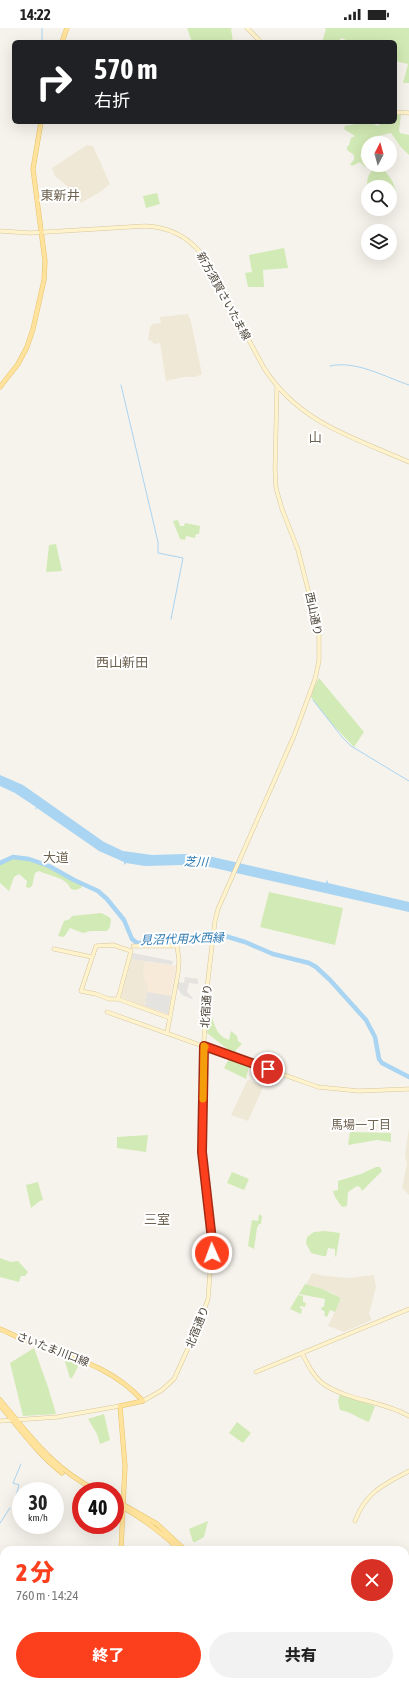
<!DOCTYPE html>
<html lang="ja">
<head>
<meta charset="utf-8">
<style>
	:root { --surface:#fff; --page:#f2f2f2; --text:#222; --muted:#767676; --accent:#fc3f1d }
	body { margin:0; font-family:"Asap Condensed","Noto Sans JP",sans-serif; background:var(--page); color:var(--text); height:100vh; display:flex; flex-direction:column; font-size:15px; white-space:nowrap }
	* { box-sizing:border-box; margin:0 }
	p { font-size:13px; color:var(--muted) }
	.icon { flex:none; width:22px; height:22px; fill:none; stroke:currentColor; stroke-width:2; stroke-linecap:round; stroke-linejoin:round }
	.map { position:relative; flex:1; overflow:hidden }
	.side { position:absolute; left:0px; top:1518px; width:409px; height:140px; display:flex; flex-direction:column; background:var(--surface); border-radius:12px 12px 0 0; box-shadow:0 4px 16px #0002 }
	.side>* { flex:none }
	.hud { position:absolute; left:12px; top:12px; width:385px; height:84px; border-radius:6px; box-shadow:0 4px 16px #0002; background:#202124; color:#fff; overflow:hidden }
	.needle { width:26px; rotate:6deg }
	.buttons { position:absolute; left:361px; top:108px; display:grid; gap:8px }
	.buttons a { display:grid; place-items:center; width:36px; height:36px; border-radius:50%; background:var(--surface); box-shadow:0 4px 16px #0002; font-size:20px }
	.speed { position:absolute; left:12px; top:1454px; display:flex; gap:8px; font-size:20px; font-weight:700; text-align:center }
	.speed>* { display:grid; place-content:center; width:52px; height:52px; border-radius:50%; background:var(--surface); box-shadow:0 4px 16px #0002; line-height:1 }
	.speed small { font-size:10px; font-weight:400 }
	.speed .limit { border:6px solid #d22; background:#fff; color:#111 }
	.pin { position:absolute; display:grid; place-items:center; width:34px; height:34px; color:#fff; margin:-17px; border:2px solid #fff; border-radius:50%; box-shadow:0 1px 4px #0007 }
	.me { position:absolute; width:44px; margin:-22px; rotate:358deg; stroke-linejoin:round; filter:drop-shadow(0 0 3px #0008) }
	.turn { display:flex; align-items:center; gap:14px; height:84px; padding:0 16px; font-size:18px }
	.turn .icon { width:52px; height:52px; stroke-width:2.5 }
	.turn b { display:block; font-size:28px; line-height:34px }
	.round { display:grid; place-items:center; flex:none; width:42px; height:42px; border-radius:21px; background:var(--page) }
	.head { display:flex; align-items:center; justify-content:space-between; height:68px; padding:0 16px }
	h1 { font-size:24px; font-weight:800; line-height:30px; color:var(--accent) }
	.button { display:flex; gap:8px; margin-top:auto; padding:8px 16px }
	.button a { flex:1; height:46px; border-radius:24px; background:var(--accent); color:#fff; font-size:16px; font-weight:800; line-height:46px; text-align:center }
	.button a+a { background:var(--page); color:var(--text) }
	.status { display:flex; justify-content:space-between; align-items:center; height:28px; padding:0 20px; background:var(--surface); direction:ltr }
	.status svg { height:11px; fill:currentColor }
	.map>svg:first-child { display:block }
</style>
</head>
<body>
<div class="status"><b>14:22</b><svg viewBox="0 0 49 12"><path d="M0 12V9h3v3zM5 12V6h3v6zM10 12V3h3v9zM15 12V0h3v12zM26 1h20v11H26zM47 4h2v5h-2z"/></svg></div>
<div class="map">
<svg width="409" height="1658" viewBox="0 0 409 1658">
	<rect width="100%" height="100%" fill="#f6f3ec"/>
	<path fill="#eae5da" d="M263,1654H315L318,1658H265Z"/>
	<path fill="#f7ead8" d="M145,933L176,938L167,987L145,979L148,958L143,949Z"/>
	<path fill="#efe8d6" d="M87,117L93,118L110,156L100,164L81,175L76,166L55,148L52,140Z
		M188,286L191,294L202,346L195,349H183L166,353L160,315L154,316L152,313L148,312L150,299L153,296L161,295L160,289Z
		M133,925L139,927V932L145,933L143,949L148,958L145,979L121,969Z
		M248,1051L263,1059L248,1093L231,1087Z
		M409,1100V1167L402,1160L407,1135L405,1127Z
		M312,1245L325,1248L349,1250L374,1247L376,1259L369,1286L372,1292L344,1304L328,1298L341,1270L332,1265L315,1258L314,1259L306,1257Z
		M349,1654H394L392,1658H349Z"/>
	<path fill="#d2eab5" d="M187,0H232L231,1L233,14H192Z
		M325,0H409V55H403L408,36L395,33V14H351L341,10L339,14H322L326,1Z
		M395,86L401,87L399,102L400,105L409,107V127L400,118L391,105C372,110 376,106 364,121L365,124L360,128L368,137L365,139L360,134L352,138L350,136L354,132V127L347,122V119L349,117L351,110L355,108L344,101L345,98L356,96V94H369L378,98L382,94H395Z
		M377,137C386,142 396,155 396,166L390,169V159H368C365,150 371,143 377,137Z
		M157,165L160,176L146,180L143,168Z
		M284,220L288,240L263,242L264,259H248L245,245L252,244L249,227Z
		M178,492L180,498H184L185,495L200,498L199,506H196L195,510L186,508L185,512L180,511L173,493Z
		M56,516L62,543L46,544L49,517Z
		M319,650L364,704L354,719L331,695L311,669L313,661Z
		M12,830C36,830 63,843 83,855L81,860L75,862L71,861C66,849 49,848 39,843L35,845L32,858L29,860L26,859L27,853L19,846L14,849L9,863L0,855V835Z
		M269,864L343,880L335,917L260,899Z
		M101,885L109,889L111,891L110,899L107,903H90L83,905L70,900L64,909L58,908L64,893L70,891L72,888Z
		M209,987L212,989C215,999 218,1009 229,1012L231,1003L237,1008L238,1013L242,1016L236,1022L235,1027L207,1005Z
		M229,1031L249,1038L246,1051L224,1040Z
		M350,1104L391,1105V1114L377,1112L348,1117Z
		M148,1107L146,1124L117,1120V1109Z
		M376,1139H380L382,1143L362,1163L360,1159L357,1158L348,1164L347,1178L342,1179L335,1169L333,1163L338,1162V1153L361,1146Z
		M232,1144L249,1151L244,1162L227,1155Z
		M38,1154L43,1172L40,1173L31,1180L26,1157Z
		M259,1186L262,1188L261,1196H259L257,1200L254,1221L248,1218L252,1192L258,1193Z
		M325,1203L340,1205L336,1229L335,1228V1221L328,1220L326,1228H323L311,1225L306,1215L307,1209L314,1204Z
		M0,1230L11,1234L18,1233L28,1244L25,1248H21L19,1254L0,1249Z
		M305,1256L320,1260L341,1270L335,1284L330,1282L327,1289L324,1287L325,1284L321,1281L322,1279H324L325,1271L299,1266Z
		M298,1267L303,1268V1274L306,1275L305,1279L300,1278V1280L302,1281L301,1286L290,1281Z
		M34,1320L48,1359L56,1386L23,1388L10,1335Z
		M63,1327L81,1333L72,1350H70Z
		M341,1367L375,1378L369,1394C357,1390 354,1385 340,1382L338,1374L339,1368Z
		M104,1386L110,1412L100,1416L97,1406L88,1391Z
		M237,1394L251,1405L243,1415L229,1405Z
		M208,1493L204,1509L195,1514H193L189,1501Z"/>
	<path fill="#e5e3e0" d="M133,925L173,933L172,937L132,931Z
		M185,949L198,951V956L189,955L187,964L193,970L192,971L182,967L177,959L178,954L184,955Z
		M147,964L171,968L168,986L145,978Z"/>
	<path fill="#a9d4f2" d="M0,747L23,757L104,814L123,823L152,827L184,826L213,829L326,855L327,851L328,855L409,874V884L210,839L185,837L183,840L182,837L145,838L126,835L124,837V834L99,823L37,780L35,782L36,779L15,765L0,758Z"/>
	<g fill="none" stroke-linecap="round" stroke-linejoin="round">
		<path stroke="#a9d4f2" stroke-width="1" d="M42,14V0
			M330,338C356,332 385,349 409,357
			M121,357L158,514V525L183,530L171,591
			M313,672L342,709L351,718L409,753
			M13,1479L19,1457L13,1455L21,1436
			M0,1495L10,1480"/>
		<path stroke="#a9d4f2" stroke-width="4.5" d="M0,835L13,829L29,831L49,838L74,852L98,863L107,871L124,892L132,911L137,915L171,914L206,908H225L245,914L273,926L309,935L316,939L330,952L366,992L375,1009L379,1031L382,1035L409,1049"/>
		<g stroke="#d6c79b" stroke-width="4.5">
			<path id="secondary" d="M247,0L261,14
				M395,84L409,85
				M0,203L30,205L145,198C170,199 190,210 204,229L264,340C299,395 353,409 409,434
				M133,918H177L179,932L178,945L167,1005
				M54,921L92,929
				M118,971L131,923L113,917L96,918L81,963L96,966L109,971H118L170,990
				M107,984L318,1059L359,1063L409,1061
				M302,1325C308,1337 314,1350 325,1357C350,1373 383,1373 409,1388
				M256,1344L409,1281
				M143,1373L162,1362L174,1351L200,1294L208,1271L212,1217L202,1124L203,1035L206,968L215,893L218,881L294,708L315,651L319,633V604L315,589L298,522L282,481L276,460L275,441L277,358
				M0,1393L57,1389L120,1378
				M355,1493C366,1464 383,1457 409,1443"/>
		</g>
		<g stroke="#e6c16a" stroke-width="5">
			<path id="primary" d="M62,14L67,0
				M0,359L18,336L27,319L33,301L44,252L45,233L33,141L41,94
				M0,1301C10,1305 20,1311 31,1314C73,1330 111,1338 143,1373L120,1378L125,1438L121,1522
				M0,1372C30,1408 54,1442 98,1463
				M0,1377C20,1401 38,1426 62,1445
				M115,1472L157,1496L185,1522
				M115,1475C140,1488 160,1503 180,1522
				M255,1654L257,1658
				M260,1654L261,1658"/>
		</g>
		<g stroke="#e0a43c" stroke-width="5.5">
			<path id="highway" d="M405,1555L409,1553
				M405,1559L409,1557
				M124,1658L174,1654
				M173,1658L191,1654"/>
		</g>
		<use href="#secondary" stroke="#fff3cd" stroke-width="3.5"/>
		<use href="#primary" stroke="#ffe39c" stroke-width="4"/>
		<use href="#highway" stroke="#ffcf6e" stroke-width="4.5"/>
	</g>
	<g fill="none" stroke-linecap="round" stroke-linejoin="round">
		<g stroke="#a42913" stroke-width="10">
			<path id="route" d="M212,1225V1212L202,1124L204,1018L268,1041"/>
		</g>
		<use href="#route" stroke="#fc3f1d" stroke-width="7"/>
		<path stroke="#f59e0b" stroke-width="7" d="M203,1071L204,1018L205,1019"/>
	</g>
	<g text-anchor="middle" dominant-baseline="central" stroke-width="4" stroke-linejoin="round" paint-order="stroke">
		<g font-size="11" fill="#4b4439" stroke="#fff">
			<text transform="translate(224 268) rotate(61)">新方須賀さいたま線</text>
			<text transform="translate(314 586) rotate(78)">西山通り</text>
			<text transform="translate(206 978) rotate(-86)">北宿通り</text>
			<text transform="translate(197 1299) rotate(-68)">北宿通り</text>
			<text transform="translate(53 1321) rotate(21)">さいたま川口線</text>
		</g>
		<g font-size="12" font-style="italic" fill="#2e7ab2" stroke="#fff">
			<text transform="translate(196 834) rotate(2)">芝川</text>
			<text transform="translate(182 911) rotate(-2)">見沼代用水西縁</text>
		</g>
		<g font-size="12" fill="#6e6250" stroke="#fff">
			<text x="361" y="1097">馬場一丁目</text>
		</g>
		<g font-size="13" fill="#6e6250" stroke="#fff">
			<text x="60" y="167">東新井</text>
			<text x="315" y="409">山</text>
			<text x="122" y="634">西山新田</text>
			<text x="56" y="829">大道</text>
			<text x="157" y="1191">三室</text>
		</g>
	</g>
</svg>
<div class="buttons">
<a><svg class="needle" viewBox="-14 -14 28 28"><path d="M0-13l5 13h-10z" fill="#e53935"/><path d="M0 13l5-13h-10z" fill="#767676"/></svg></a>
<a><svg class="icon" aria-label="search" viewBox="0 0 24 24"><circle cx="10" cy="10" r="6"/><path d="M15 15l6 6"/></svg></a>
<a><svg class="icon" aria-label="layers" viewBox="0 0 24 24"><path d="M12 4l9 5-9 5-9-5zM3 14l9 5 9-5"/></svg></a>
</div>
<div class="speed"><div>30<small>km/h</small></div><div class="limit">40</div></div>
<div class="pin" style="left:268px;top:1041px;background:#d93025"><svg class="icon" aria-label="arrive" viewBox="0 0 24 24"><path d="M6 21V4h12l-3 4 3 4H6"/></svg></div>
<svg class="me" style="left:212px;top:1225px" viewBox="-20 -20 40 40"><circle r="17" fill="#fc3f1d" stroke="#fff" stroke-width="3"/><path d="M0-11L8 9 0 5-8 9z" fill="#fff"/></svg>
<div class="hud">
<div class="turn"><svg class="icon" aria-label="right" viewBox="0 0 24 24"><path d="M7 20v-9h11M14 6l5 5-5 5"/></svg><div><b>570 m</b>右折</div></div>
</div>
<section class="side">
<div class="head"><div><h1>2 分</h1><p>760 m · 14:24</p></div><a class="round" style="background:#d93025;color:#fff"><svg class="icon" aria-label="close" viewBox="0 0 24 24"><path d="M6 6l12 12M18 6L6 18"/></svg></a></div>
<div class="button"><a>終了</a><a>共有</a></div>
</section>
</div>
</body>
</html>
